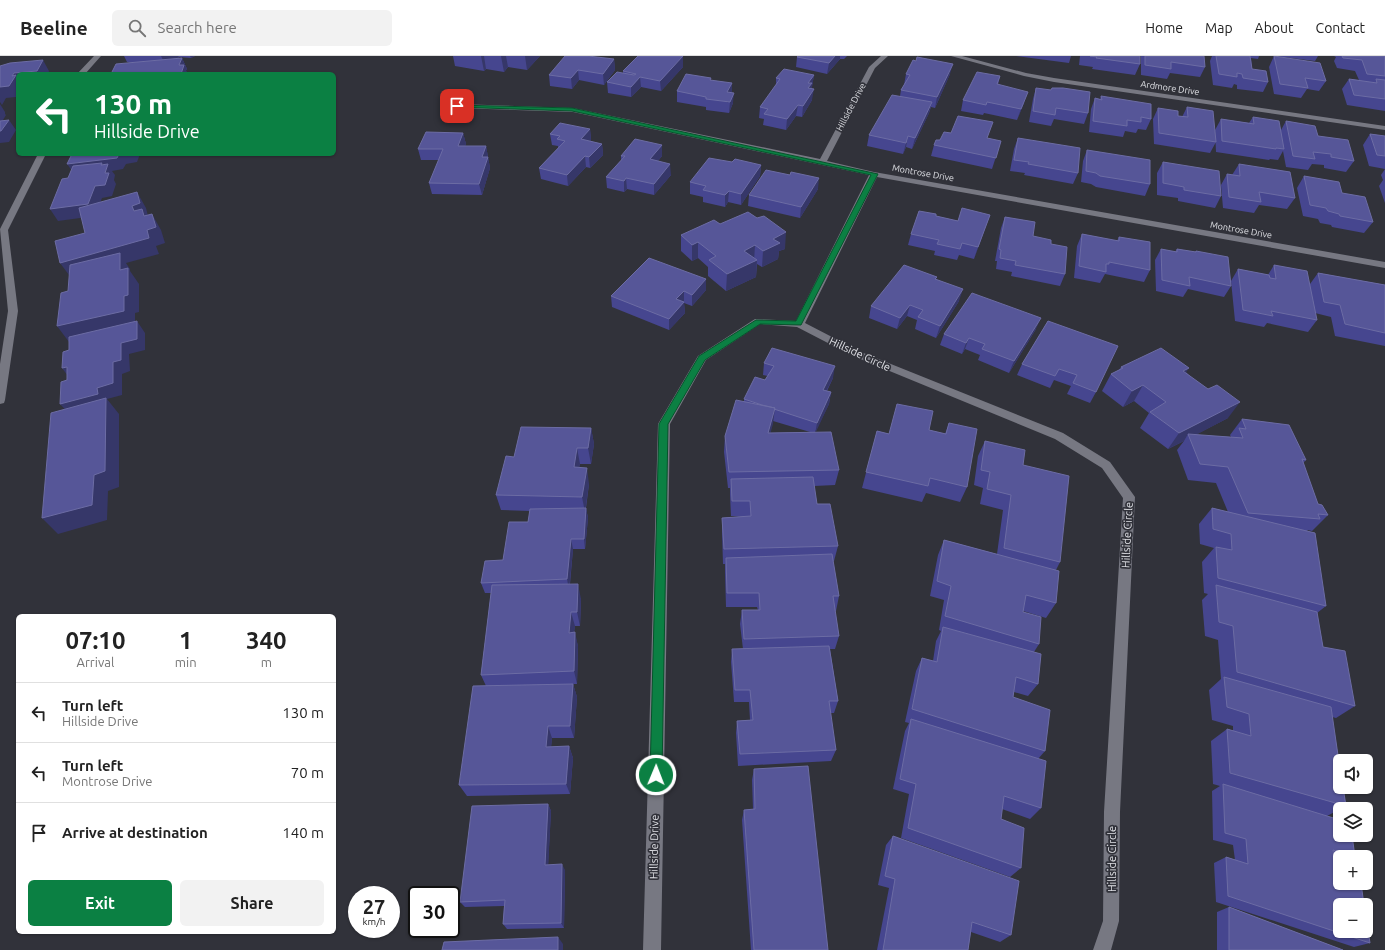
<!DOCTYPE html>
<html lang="en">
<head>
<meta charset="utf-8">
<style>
	:root { --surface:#fff; --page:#f2f2f2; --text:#222; --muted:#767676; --line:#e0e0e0; --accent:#0b8043 }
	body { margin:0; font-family:Ubuntu,sans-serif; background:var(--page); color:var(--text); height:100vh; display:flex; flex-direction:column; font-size:15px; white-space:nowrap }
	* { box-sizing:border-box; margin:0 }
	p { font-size:13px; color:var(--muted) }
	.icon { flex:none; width:22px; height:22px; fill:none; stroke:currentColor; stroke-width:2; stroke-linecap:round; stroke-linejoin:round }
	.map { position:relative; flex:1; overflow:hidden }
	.sheet { position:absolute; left:16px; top:558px; width:320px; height:320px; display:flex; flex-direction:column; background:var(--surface); border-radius:6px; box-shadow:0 1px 3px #0004 }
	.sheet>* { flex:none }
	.guide { position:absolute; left:16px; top:16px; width:320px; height:84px; border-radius:6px; box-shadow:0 1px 3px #0004; background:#0b8043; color:#fff; overflow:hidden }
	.fabs { position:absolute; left:1333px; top:698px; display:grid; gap:8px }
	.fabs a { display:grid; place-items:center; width:40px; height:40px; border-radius:6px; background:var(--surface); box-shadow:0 1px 3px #0004; font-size:20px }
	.speed { position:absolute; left:348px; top:830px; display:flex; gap:8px; font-size:20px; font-weight:700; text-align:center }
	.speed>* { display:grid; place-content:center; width:52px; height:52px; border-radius:50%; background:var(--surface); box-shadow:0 1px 3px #0004; line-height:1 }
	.speed small { font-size:10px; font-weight:400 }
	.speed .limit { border:2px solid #111; border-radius:6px; background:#fff; color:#111 }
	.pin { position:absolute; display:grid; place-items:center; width:34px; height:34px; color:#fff; margin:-17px; border-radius:8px; box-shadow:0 2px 6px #0006 }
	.me { position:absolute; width:44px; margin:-22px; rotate:1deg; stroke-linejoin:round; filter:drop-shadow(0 0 3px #0008) }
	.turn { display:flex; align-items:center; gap:14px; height:84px; padding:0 12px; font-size:18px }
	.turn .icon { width:52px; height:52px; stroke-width:2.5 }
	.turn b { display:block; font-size:28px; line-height:34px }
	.eta { display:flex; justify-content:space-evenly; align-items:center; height:68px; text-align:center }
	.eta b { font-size:24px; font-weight:700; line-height:28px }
	.primary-button { display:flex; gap:8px; margin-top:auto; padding:8px 12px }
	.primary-button a { flex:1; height:46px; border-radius:6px; background:var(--accent); color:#fff; font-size:16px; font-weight:700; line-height:46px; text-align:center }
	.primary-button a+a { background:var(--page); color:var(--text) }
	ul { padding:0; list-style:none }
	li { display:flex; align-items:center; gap:12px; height:60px; padding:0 12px; border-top:1px solid var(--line) }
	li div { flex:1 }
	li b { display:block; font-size:15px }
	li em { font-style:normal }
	header { display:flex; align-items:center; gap:24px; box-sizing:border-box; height:56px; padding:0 20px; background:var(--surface); border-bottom:1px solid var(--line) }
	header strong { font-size:19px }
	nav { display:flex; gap:22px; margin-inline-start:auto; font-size:14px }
	.search { width:280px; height:36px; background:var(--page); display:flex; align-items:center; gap:10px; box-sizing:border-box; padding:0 14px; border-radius:6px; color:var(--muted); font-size:15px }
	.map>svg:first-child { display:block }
</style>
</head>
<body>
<header>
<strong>Beeline</strong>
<div class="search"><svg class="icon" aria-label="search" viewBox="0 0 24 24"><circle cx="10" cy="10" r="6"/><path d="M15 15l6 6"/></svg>Search here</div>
<nav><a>Home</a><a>Map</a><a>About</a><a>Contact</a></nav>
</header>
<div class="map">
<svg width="1385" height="894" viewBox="0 0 1385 894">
	<rect width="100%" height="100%" fill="#31323a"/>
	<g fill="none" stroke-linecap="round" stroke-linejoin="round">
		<path fill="#777882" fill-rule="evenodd" d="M94,0H101L85,18H77Z
			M881,0H888L875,12L827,105L874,116L1385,206V212L877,121L805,267L861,296L1063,377L1110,406L1135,441L1120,756L1119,865L1111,894H1093L1103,865L1104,756L1123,442L1102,412L1055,383L853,300L797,271L760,268L706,304L670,368L661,894H643L658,368L698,300L755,263L796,265L869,119L573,56L457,52L453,50L457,48L573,52L820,103L869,11Z
			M951,0H962L1026,17L1054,22L1385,70V74L1054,26L1024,20Z
			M38,98H46L8,174L18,255L5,344L4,347L0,348V308L8,255L0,173Z"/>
	</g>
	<path fill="#46468f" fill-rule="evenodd" d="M124,0H195L191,2L179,1L177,3L182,2L187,13L186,14L127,6Z
		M453,0H540L527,14L508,11L504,16L486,13L484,15L455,10Z
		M798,0H847L844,3H840L827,18L796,11L797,1Z
		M1016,0H1071L1069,7Z
		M1080,0H1140V8L1135,19L1092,13L1093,11L1079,9Z
		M1141,0H1204L1205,11L1200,21L1170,17L1167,23L1141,19Z
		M1212,0H1259L1258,3L1251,2L1252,13L1268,26L1263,36L1237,33V29L1234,28L1232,32L1213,29L1210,5Z
		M1274,0L1326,25L1319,35L1307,33L1301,42L1274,38L1269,11Z
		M1275,0H1318L1315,5Z
		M1334,0H1385V55L1347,49L1342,33L1349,23L1359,24L1355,15L1337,12L1334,5L1336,1Z
		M614,3L615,14L604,29L579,24L572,33L550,30L549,19Z
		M683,11L661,35L641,31L631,41L608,37L607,26L623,17V15Z
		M906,18H950L935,52L931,51L929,57L912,93L906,91L903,98L867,90L869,79L900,40L901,34L904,29Z
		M814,19L812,30L811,33L812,44L802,61L796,60L786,74L763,69L764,63L759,62L760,51L776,30V22Z
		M1000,20L998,29L1024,47L1017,64L984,57L983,59L961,55L963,44Z
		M711,24L732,36L733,47L729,57L706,54V51L677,46V35Z
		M1036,32L1088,57L1084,68L1054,63L1051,70L1029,66L1033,43Z
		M1101,40L1151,63L1146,74L1138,73L1136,77L1125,75L1123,81L1089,76L1091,53L1095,42L1100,43Z
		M1187,51L1216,86L1210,97L1154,88L1153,63L1158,52L1178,60L1182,61Z
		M1253,61L1281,74L1286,65L1318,80L1354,105L1346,116L1324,112V109L1312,108L1308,114L1286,111L1283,95L1278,104L1270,103L1269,104L1216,96L1215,74L1221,63L1249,67Z
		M590,73L591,84L590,85L602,88L603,99L590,112L586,111L568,130L541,123L539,112L558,92V90L552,89L550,78Z
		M463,77L466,88L465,90H486L490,112L482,139L432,138L429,127L439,104H421L418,93Z
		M1370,78L1385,80V113L1369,110L1363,89Z
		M1018,82L1078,117L1073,128L1024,119L1025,117L1010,115L1014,93Z
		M987,83L1001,85L992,113L931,100L934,89L940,84Z
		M662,89V100L658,105L671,119L654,139L627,133L624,136L607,132L606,121L621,105V100Z
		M1087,94L1150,128L1145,140L1096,131L1091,128L1081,126L1083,105Z
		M732,106L761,109L760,120L741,149L728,146L725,151L703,146V141L690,138V126Z
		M1163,106L1221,140L1215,152L1178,145V142L1157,139V117Z
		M1239,108L1295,142L1287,153L1259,149L1254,157L1223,152L1221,129L1227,118L1232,119Z
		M1385,113V147L1379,130L1383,124L1381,119Z
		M790,119L818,133L800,162L748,150L749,139Z
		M1304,120L1342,137L1373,166L1364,177L1332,171L1331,169L1320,167L1318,163L1303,160L1297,132Z
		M990,159L974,203L959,199L957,204L934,199L935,195L908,189L911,178L936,160L958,165Z
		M1005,161L1033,180L1051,188L1065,218L1060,230L1011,220L1012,216L996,213L997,205H995L1001,172Z
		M720,168L785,193L779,195L778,203L762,211L757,208L756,221L726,235L708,220V211L698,202L692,205L681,195V179Z
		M1082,178L1117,185L1119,181L1150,214L1144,226L1105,218L1100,227L1074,222L1077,190Z
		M1161,193L1175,196L1177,193L1195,196L1196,195L1231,230L1224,241L1188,233L1183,241L1156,235L1155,204Z
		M649,202L706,234L692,250L684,247L685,257L669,274L612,251L611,240Z
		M1274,209L1310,228L1318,217L1385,229V290L1335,280L1331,261L1315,257L1317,264L1308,276L1267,267L1264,271L1235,265L1231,225L1238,213L1268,219Z
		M937,221L936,223L959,245L936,282L915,273L917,264L907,260L897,273L869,262L871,250Z
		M1048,265L1096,336L1090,347L1067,338L1071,330L1054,324L1050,332L1017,319L1022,308Z
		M1036,273L1009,317L978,304L980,299L965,293L962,298L940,289L944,278Z
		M764,307L833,322L827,335L831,336L829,348L815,376L839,414L835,429L814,430L817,448L838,490L834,505H833L839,540L836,555H835L839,580L835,593H830L838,645L834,657H830L836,694L831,705L738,710L736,677L737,665L750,664L749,646H734L731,606L732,593H743L740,568L742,554H758L757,551H726L725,517V508H723L722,477V462L743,460H731L730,439V432H728L724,396L725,380L744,346V343L765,324L768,320L763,319ZM773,365L810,376L770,377Z
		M1121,311L1186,316L1228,362L1195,379L1231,381L1230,379L1242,363L1306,404L1303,407L1318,448L1328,459L1312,475L1308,474L1307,475L1326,550L1317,557L1323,591L1355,650L1336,662L1332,661L1346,750L1327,760L1355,801H1340V807L1335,805L1336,813L1370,887L1354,891L1216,846L1214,807L1226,801L1235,804L1233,789L1213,784L1212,735L1220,730L1213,728L1211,685L1227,673L1233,675V670L1212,664L1209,634L1221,623L1218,584L1205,580L1202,544L1208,538L1204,537L1202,506L1214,492L1200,488L1199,468L1212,452L1228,456L1216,427L1188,424L1177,394L1184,385L1168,393L1140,372L1149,357L1134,345L1123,351L1102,335L1111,318L1119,314Z
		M949,367L967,431L960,446L926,437L922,446L862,432L877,375L889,378L929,374L945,378Z
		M591,372L594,388L591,408H580L579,411L589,428L586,452L588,462L585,493H573L570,528L581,543L580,570H575L574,576L578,590L577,628H571H573L577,641L574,682H552L551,691L569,690L573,702L570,738L467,740L459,729L486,630L481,619L491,537H485L481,527L503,504L528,466L530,455L501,454L496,439L514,401Z
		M985,385L1023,409L1060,506L1056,514V547L1046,562L1023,555V556L1039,588L1034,596L1038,628L1028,640L1014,636L1013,641L1045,695L1038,703L1041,752L1030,763L1002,753L1001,763L1021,812L1010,821L901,782L909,738L893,733L905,675L909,667L905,666L916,615L922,602L933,605L936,585L941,575L939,574L944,544L930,540L938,499L944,484L997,498L1003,454L980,448L983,432L974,429L978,400Z
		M754,713L828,894H751L742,764L744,754L753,753L752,724Z
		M548,748L551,755L548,809L565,814L564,872L507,873L503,868L504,850L465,851L460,846Z
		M893,780L1011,879L1000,886L971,876L968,894H877L889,832L878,829L886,789Z
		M1229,851L1343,894H1217V856Z"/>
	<path fill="#363769" d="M161,0H178L179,1L166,10Z
		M190,0H195L191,2Z
		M481,0H484L486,13L484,15Z
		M501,0H506L508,11L504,16Z
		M525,0H540L527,14Z
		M683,0V11L661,35L660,25Z
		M835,0H840V3L827,18L829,7Z
		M182,2L187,13L186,14L188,18H181L179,9Z
		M614,3L615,14L604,29L603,18Z
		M43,4L49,15L48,18H18V38L16,41L6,42L2,49L0,46V31L14,17Z
		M953,8L950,18L935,52L937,41Z
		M578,14L579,24L572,33L571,22Z
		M814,19L811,38L807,43L808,27Z
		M640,21L641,31L631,41V31Z
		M732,27V37L727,47V36Z
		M814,33L812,44L802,61L803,50Z
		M1028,36L1024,47L1017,64L1021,53Z
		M734,37L733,47L729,57L730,46Z
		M932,46L929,57L912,93L915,82Z
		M0,48L5,56V58L6,59L0,69Z
		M798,49L796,60L786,74L787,63Z
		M9,64L16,74L9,86L0,87V75Z
		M590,73L591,84L582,94L581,83Z
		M463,77L466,88L461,101L458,90Z
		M908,80L906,91L903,98L906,87Z
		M602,88L603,99L590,112L589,101Z
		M662,89V100L651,114L650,103Z
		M486,90L490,112L482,139L479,128L482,101Z
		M119,98H140L137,106L126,108L123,113L112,115L115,119L114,124L116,128L112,140L102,142L95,160L58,165L50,153L75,119L67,108Z
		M585,100L586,111L568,130L567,119Z
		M670,108L671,119L654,139V128Z
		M761,109L760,120L741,149V138Z
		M626,122L627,133L624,136V125Z
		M819,122L818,133L800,162L801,151Z
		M729,135L728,146L725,151V139Z
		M137,136L146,152L149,164L152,158L161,174L165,187L156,190L159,198L126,207L130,213V215L139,228V256L135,257V271L69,286L57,270L72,223L60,207L134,155L132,150Z
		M990,159L974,203L978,191Z
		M786,176L785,193L779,195L778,203L762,211L763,195L773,183Z
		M698,186V202L692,205V189Z
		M755,189L754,206L757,204L756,221L726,235L727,218L744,195Z
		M706,223V234L692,250V239Z
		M963,233L959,245L936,282L940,270Z
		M684,235V247L676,243Z
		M684,246L685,257L669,274V263Z
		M910,249L907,260L897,273L900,262Z
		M1041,262L1036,273L1009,317L1014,305Z
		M137,265L145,277V294L129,298L130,315L122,318V339L107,343L119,358V431L108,435L107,464L58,478L42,462L70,359L60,348L113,306L121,287Z
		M969,282L965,293L962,298L966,287Z
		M835,310L833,322L821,345L823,334Z
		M67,311L71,324L62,312Z
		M1189,312L1178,328L1183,315Z
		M1143,329L1134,345L1123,351L1132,335Z
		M831,336L829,348L815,378L817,367Z
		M1240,346L1228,362L1190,382L1188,378L1184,385L1168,393L1179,377Z
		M775,352L773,368L766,393L768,377Z
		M591,372L594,388L591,408L588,392Z
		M577,392L580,408L577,426L574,411Z
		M587,412L589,428L585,456L582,441Z
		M586,452L588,462L585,493L584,483Z
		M571,483L573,493L569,534L567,523Z
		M578,528L581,543L580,570L577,556Z
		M571,556L575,570L572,590L569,577Z
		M575,576L578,590L577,628L574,615Z
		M573,628L577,641L574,682L570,670Z
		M548,670L552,682L550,702L546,691Z
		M569,690L573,702L570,738L566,728Z
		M548,748L551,755L548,815L545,809Z
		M562,808L565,814L564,872L561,867Z
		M558,881L563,888V894H558Z"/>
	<path fill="#565698" stroke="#6c6ca4" d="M565,0H588L614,3L603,18L578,14L571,22L549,19Z
		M638,0H683L660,25L640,21L631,31L607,26L617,16L634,19L636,18L623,15Z
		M798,0H835L829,7L797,1Z
		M1090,0H1140V8L1096,2L1097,1Z
		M1145,0H1204L1205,11L1171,6V13L1145,9Z
		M1216,0H1250L1252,13L1266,15L1268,26L1243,22L1242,18L1237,17V21L1219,18Z
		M1274,0L1320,7L1326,25L1305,22L1308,32L1280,28Z
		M1342,0H1385V20L1367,18L1362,4L1343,2Z
		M917,1L953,8L937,41L901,34L910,19L906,18L913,4L916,5Z
		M182,2L179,9H184L181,18H132V17L122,18H111L116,8Z
		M43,4L37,15L14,17L12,20L16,19L9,30L0,31V10L10,7Z
		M784,13L814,19L808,27H812L808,32L814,33L803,50L798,49L787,63L764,58L768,53L760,51L780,23L776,22Z
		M977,16L1000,20L997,28L1028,36L1021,53L987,46L986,49L963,44Z
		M686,18L711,22L710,24L732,27L727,36L734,37L730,46L706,43V41L677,35Z
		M1349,23L1377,27L1376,23L1385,24V43L1354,39Z
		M1036,32L1051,34L1052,32H1063L1090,36L1088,57L1056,52L1055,59L1033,55Z
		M892,39L932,46L915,82L908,80L906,87L869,79Z
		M1101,40L1151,48V63L1141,61V66L1127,64V70L1093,65L1095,42L1102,44Z
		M1187,51L1213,55L1216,86L1159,77L1158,52L1178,55V60L1188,61Z
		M958,60L993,66L987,82L1001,85L996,102L934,89L936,84H940L944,76L951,77Z
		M1253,61L1279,65L1284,93L1276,92V93L1222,85L1221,63L1254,68Z
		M9,64L1,75H0V65Z
		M1286,65L1315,70L1318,80L1348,84L1354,105L1331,101V98L1313,96L1315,103L1293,100Z
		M560,67L590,73L581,83L602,88L589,101L585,100L567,119L539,112L565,85L557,83L560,80L550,78Z
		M426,76L463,77L458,90H486L482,101H488L479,128L429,127L443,93H418Z
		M1370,78L1385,80V100L1377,99Z
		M1018,82L1080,92L1078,117L1028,108L1029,106L1014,104Z
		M635,83L662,89L650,103L670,108L654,128L626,122L624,125L606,121L625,100H621Z
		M1087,94L1150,104V128L1100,120L1096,117L1086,115Z
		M72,98H119L117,102L67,108Z
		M709,102L732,106L735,103L761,109L741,138L729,135L725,139L703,134L706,130L690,126Z
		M1163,106L1219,115L1221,140L1184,134V131L1163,127Z
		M102,107L101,109L108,108L105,117H109L105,129L95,130L88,148L50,153L62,123L68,122L73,110Z
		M1239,108L1290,116L1295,142L1259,136L1261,146L1229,141L1227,118L1240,120Z
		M766,114L790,119L791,116L819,122L801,151L749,139Z
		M1304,120L1339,126L1342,137L1365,141L1373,166L1340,160L1339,158L1328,155L1326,152L1310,149Z
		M137,136L140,147L132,150L134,155L142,153L144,160L152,158L156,171L147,174L149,182L60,207L55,185L85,177L79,152Z
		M962,152L990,159L978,191L962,187L960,193L937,188L939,184L911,178L919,155L936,158V160L958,165Z
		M748,156L757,162L764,160L786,176L773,183L780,187L763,195L755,189L744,195L757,204L727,218L709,204L716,200L698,186L692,189L681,179L714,164L720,168Z
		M1005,161L1035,166L1033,180L1051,184V188L1067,191L1065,218L1015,209L1016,205L1000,202L1001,194L999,193Z
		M1082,178L1119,185V181L1150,186V214L1109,206V208H1106V216L1079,210Z
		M1161,193L1177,196V193L1196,196V195L1228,201L1231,230L1189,221L1190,230L1162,224Z
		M120,197V214L128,212V239L124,240V255L57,270L61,237L68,235L70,209Z
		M649,202L706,223L692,239L684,235L676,243L684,246L669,263L611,240Z
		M904,209L937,221L935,223L963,233L940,270L918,261L923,254L910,249L900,262L871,250Z
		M1274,209L1307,215L1317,264L1271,255L1273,260L1243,254L1238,213L1269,219L1270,222L1276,223Z
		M1318,217L1385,229V277L1345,268L1340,249L1324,246Z
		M972,237L1041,262L1014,305L982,293L985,288L969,282L966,287L944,278Z
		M137,265V283L121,287V304L113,306V327L97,332L98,338L60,348L61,326L67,324V311L62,312L63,296L69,294V281Z
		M1048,265L1118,290L1096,336L1073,327L1077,319L1059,313L1055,320L1022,308Z
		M772,292L835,310L823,334L831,336L817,367L774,353L775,352L762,349L744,343L755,321L765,324L774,310L764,307Z
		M1161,292L1189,312L1183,315L1208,333L1217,329L1240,346L1179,377L1150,356L1166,346L1143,329L1132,335L1111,318L1123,312L1121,311Z
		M106,342L105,415L94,419L92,449L42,462L51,357Z
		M736,344L775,352L768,377L831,376L839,414L729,416L725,380Z
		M897,348L933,355L929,374L946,378L949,367L977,373L967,431L930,422L928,430L866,416L877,375L889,378Z
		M1242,363L1289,369L1306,404L1302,403L1318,448L1322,449L1328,459L1318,458L1320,463L1248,457L1228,411L1200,408L1188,378L1243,382L1239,372L1246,373Z
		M521,371L591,372L588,392H577L574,411L587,412L582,441L496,439L506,400L514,401Z
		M985,385L1025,394L1023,409L1069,420L1060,506L1004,492L1011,439L987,433L990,416L981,414Z
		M813,421L817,448H830L838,490L724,493L722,462L751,460L750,445H732L731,423Z
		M586,452L584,483H571L567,523L481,527L485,505L503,504L509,466H528L530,453Z
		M1212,452L1315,477L1326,550L1218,522L1216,491L1232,494L1231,478L1213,473Z
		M944,484L1059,515L1056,547L1026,539L1023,556L1041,561L1039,588L945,560L951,530L937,525Z
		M832,498L839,540H833L839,580L744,583L742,554H760L759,537H727L726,502Z
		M578,528L577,556H571L569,577L575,576L574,615L481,619L492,529Z
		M1216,529L1317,556L1323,591L1345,595L1355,650L1237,616L1233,570L1219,566Z
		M943,571L1041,598L1038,628L1016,621L1013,641L1050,654L1045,695L912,653L922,602L937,606Z
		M829,590L838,645H829L836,694L740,698L737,665L753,664L750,634H735L732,593Z
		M1224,621L1331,651L1340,713V731H1343L1346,750L1230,717L1227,673L1251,680L1249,658L1227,651Z
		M573,628L570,670H548L546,691L569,690L566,728L459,729L473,630Z
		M911,663L1046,705L1041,752L1004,740L1001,763L1024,772L1021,812L908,772L916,728L900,723Z
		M808,710L828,894H754L744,754L755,753L754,713Z
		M1223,728L1340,764V779H1352L1355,801L1333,794L1336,813L1340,814V827H1361L1364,849H1340V875H1366V860L1370,887L1228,840L1226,801L1248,808L1246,783L1225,777Z
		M548,748L545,809L562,808L561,867L503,868L505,844L460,846L472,750Z
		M893,780L1019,825L1011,879L972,866L968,894H883L895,823L885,820Z
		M1229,851L1343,894H1229Z
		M558,881V894H442L444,886Z"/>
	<path fill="#0b8043" stroke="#07532c" d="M457,49L572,52L878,118L801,269L760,268L705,304L668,368L662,719L660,723L656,724L652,723L650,719L659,368L699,300L756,264L796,265L871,119L572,55L455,51L454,50Z"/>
	<g text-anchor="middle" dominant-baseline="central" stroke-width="3.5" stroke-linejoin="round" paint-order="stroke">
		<g font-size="9" fill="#dfe0e5" stroke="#31323a">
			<text transform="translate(1170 32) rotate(8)">Ardmore Drive</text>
			<text transform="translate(851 51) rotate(-62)">Hillside Drive</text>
			<text transform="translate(923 117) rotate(10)">Montrose Drive</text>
			<text transform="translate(1241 174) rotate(10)">Montrose Drive</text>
		</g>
		<g font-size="11" fill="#dfe0e5" stroke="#31323a">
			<text transform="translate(860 298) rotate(25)">Hillside Circle</text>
			<text transform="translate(1127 479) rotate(-87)">Hillside Circle</text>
			<text transform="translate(654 791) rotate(-89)">Hillside Drive</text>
			<text transform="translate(1112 803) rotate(-90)">Hillside Circle</text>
		</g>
	</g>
</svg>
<div class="fabs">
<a><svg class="icon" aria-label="sound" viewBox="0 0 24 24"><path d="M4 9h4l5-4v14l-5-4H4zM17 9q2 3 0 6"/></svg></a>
<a><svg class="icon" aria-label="layers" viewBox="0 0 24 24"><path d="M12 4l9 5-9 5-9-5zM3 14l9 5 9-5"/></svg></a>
<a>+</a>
<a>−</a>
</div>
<div class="speed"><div>27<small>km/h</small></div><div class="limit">30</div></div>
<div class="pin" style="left:457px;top:50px;background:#d93025"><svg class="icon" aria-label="arrive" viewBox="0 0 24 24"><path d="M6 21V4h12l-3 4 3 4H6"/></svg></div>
<svg class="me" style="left:656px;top:719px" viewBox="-20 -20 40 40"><circle r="17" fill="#0b8043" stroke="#fff" stroke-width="3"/><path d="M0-11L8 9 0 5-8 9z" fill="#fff"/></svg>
<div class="guide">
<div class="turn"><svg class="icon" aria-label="left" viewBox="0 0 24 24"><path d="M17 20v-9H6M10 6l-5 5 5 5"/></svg><div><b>130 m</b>Hillside Drive</div></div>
</div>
<section class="sheet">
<div class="eta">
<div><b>07:10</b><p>Arrival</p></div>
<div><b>1</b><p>min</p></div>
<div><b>340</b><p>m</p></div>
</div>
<ul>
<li><svg class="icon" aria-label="left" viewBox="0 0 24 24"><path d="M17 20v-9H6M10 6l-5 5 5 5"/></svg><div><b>Turn left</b><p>Hillside Drive</p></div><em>130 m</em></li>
<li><svg class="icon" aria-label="left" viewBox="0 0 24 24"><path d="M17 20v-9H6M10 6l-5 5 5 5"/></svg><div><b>Turn left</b><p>Montrose Drive</p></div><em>70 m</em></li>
<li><svg class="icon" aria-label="arrive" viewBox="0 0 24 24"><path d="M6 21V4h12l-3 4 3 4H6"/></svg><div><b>Arrive at destination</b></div><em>140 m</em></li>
</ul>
<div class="primary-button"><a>Exit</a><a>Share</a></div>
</section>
</div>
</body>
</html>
